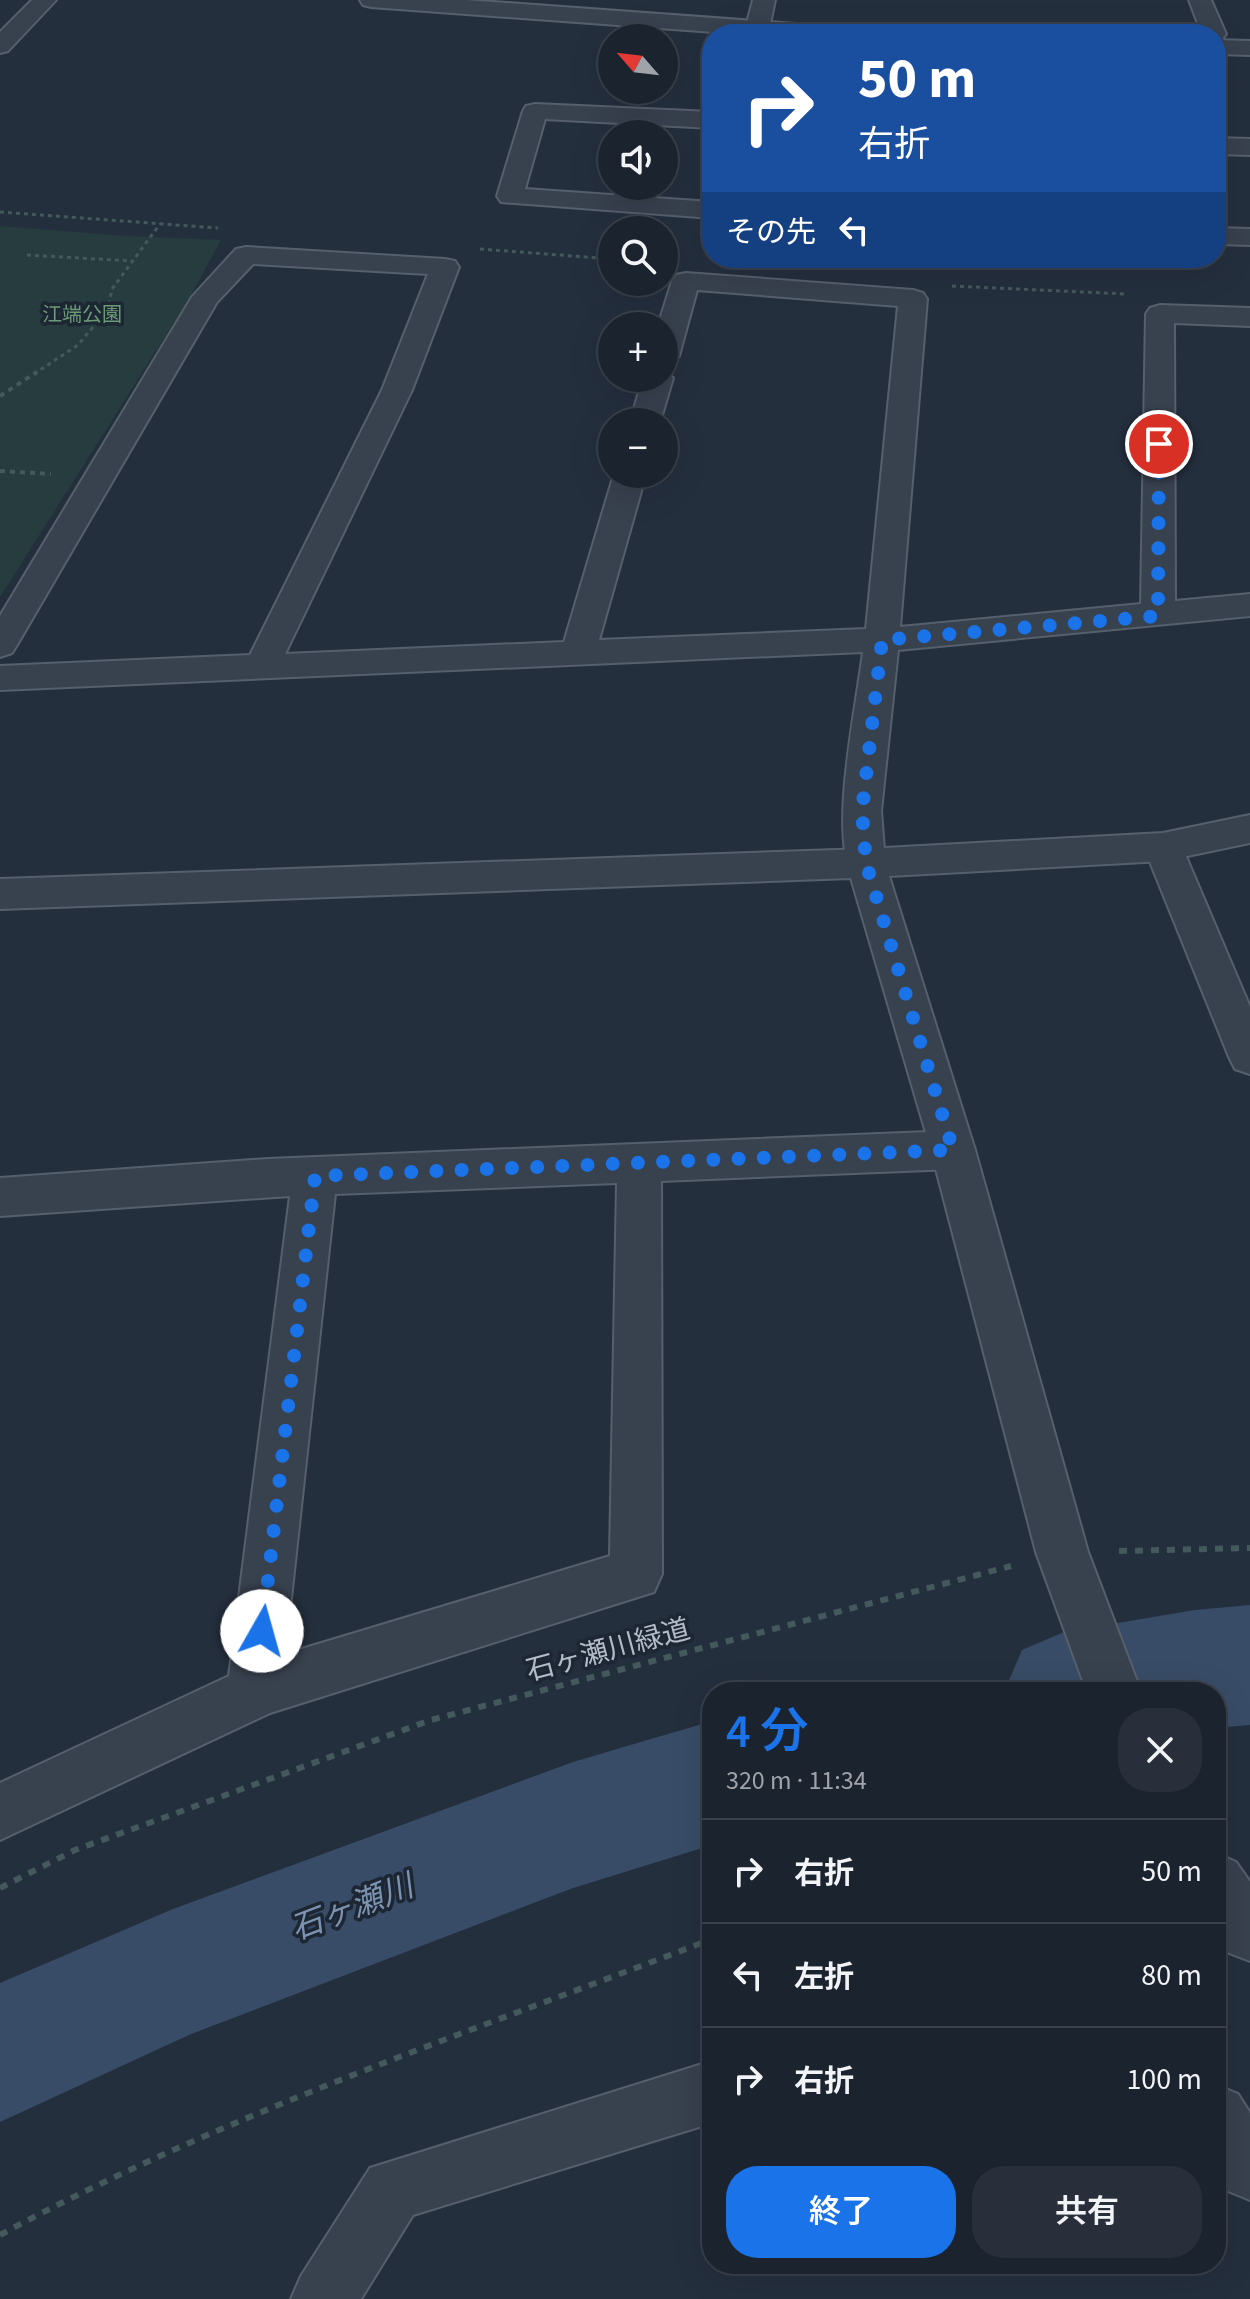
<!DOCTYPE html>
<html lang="ja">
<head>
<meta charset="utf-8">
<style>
	:root { --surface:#1b232e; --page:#282f3a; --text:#f1f3f6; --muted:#a0a4aa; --line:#39404a; --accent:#1a73e8 }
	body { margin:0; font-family:"Source Sans 3","Noto Sans JP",sans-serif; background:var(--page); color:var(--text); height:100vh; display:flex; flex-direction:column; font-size:30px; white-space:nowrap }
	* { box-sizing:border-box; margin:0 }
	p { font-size:26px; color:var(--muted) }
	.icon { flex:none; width:44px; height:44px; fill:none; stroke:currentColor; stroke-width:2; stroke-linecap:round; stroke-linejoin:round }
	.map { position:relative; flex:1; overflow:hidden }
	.side { position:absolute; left:702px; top:1682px; width:524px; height:592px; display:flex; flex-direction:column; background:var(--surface); border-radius:32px; box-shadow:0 8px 32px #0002,0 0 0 2px var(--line) }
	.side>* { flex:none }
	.top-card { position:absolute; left:702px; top:24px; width:524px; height:244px; border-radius:32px; box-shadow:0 8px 32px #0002,0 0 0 2px var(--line); background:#1a4fa0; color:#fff; overflow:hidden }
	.needle { width:52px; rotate:298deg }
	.tools { position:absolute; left:598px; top:24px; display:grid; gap:16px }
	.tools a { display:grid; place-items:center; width:80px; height:80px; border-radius:50%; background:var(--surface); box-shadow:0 8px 32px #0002,0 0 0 2px var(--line); font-size:40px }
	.pin { position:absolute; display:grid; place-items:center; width:68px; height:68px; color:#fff; margin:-34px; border:4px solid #fff; border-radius:50%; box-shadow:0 2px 8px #0007 }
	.me { position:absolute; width:88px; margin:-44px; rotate:7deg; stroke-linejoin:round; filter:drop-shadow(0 0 6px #0008) }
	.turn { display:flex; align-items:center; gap:28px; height:168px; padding:0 24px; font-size:36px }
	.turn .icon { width:104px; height:104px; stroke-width:2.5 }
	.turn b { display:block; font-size:56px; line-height:68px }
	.then { display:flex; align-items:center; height:76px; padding:0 24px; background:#0003; gap:16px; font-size:30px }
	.round { display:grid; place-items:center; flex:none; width:84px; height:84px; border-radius:32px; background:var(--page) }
	.overview { display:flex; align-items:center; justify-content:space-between; height:136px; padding:0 24px }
	h1 { font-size:48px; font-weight:600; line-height:60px; color:var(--accent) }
	.cta { display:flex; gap:16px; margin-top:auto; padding:16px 24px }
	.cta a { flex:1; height:92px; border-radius:32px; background:var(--accent); color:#fff; font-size:32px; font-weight:600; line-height:92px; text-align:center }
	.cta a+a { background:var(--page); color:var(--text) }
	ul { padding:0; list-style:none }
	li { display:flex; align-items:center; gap:24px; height:104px; padding:0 24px; border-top:2px solid var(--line) }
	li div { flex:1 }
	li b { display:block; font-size:30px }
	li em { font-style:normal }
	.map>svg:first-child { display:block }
</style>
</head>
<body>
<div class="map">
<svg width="1250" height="2299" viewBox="0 0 1250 2299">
	<rect width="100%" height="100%" fill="#242f3e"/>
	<path fill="#263c3f" d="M0,226L127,236L221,240L190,297L0,597Z"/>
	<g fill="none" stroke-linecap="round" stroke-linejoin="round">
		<path fill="#394c67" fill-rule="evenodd" d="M1250,1605V1725L1216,1728V1692H1004L1022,1650L1064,1632L1195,1610Z
			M712,1721V1845L573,1888L191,2034L0,2122V1983L173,1909L573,1762Z"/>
		<g stroke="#565f6c" stroke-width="4">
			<path id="minor" d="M32,0H56L8,51L0,53V32Z
				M753,0H775L768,34H744Z
				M1189,0H1211L1226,34L1222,39L1216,41V34H1202Z
				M535,104L712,112V128L545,119L525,189L712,202V218L501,202L497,196L523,111L526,106Z
				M1216,138L1250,139V155L1216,154Z
				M1216,228L1250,229V245L1216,244Z
				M246,247L445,259L455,261L459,267L412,390L285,654L564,642L614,474H646L599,640L866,629L898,306L697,290L679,356L674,362L664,365V326H658L672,281L676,275L686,273L913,290L923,293L927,299L900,627L1141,604L1146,314L1150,308L1160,305L1250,308V326L1174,323L1175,601L1250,594V616L898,650L881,811L885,863L880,873L866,877L852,873C829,832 857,703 863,652L0,690V666L250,655L382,390L428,274L253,264L217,302L17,645L12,653L0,657V616L192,297L236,249Z
				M664,371L673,378L660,422H630L643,378H664Z
				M1163,833L1177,837L1182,847L1250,1007V1074L1235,1069L1229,1057L1144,847L1149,837Z
				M953,1131L969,1137L975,1150L969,1163L953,1169L661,1181L662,1574L654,1592L270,1713L0,1840V1783L229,1676L290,1196L0,1216V1178L268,1159ZM617,1183L610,1556L285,1654L335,1194Z
				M712,2061V2123L413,2215L361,2299H291L301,2276L370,2168Z
				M1216,2085L1238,2094L1250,2113V2200L1228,2191L1216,2172Z"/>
		</g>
		<g stroke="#565f6c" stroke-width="4">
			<path id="tertiary" d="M360,0H466L838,27L846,29L850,34H741L371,7L363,5Z
				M1216,40L1250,41V55L1216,54Z
				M1250,815V843L1163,861L889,876L975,1150L1088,1552L1141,1692H1087L1036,1552L931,1150L851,878L0,909V879L866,849L1163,833Z
				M1216,1853L1236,1862L1250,1882V1961L1229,1953L1216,1933Z"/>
		</g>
		<path stroke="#44595c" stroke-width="3" stroke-dasharray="4 4" stroke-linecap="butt" d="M0,212L218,228
			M480,249L612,259
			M27,255L132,261
			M952,286L1126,294
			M34,374L78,345L108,309L112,289L160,224"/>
		<path stroke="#44595c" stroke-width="4" stroke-dasharray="5 5" stroke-linecap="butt" d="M0,396L37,372
			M0,471L51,474"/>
		<path stroke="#44595c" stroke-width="6" stroke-dasharray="8 8" stroke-linecap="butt" d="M1119,1551L1250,1548
			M0,1888L75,1850L431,1720L1011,1566
			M0,2235C226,2113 473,2031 712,1939"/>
		<use href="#minor" fill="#38414e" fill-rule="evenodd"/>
		<use href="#tertiary" fill="#38414e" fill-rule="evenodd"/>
	</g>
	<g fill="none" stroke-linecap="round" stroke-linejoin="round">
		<path stroke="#1a73e8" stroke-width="14" stroke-dasharray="0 25.2" d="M262,1631L315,1176L953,1150L866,863L862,811L882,640L1158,616L1159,444"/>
	</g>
	<g text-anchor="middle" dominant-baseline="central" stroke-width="7" stroke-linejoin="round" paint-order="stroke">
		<g font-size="20" fill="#6b9a76" stroke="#1d2633">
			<text x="82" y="315">江端公園</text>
		</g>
		<g font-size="28" fill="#b4bcc9" stroke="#1d2633">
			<text transform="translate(608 1650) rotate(-15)">石ヶ瀬川緑道</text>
		</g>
		<g font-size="32" font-style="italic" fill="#7c92b1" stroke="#1d2633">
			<text transform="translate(352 1908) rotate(-21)">石ヶ瀬川</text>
		</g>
	</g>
</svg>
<div class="tools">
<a><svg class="needle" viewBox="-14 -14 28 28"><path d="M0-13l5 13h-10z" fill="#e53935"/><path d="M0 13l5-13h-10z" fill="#a0a4aa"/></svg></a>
<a><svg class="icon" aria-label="sound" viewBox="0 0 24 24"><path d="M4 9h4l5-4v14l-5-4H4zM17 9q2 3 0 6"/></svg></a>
<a><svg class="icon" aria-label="search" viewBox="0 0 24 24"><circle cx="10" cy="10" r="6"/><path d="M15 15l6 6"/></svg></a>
<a>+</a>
<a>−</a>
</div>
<div class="pin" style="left:1159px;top:444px;background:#d93025"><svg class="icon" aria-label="arrive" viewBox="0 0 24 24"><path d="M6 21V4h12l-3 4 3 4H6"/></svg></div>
<svg class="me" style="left:262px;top:1631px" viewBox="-20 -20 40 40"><circle r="19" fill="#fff"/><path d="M0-13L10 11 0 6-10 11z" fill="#1a73e8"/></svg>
<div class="top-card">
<div class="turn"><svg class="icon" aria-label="right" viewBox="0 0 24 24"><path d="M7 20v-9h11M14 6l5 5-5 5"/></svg><div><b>50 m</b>右折</div></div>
<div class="then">その先<svg class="icon" aria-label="left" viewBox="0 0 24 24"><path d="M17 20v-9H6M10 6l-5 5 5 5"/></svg></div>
</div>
<section class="side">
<div class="overview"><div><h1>4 分</h1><p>320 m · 11:34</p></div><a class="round"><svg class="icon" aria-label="close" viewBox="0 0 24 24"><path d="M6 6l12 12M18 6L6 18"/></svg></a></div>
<ul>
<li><svg class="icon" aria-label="right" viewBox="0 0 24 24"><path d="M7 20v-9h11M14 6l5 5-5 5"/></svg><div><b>右折</b></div><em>50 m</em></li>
<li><svg class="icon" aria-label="left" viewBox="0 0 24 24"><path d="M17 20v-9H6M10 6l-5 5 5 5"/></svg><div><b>左折</b></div><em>80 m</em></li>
<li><svg class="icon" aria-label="right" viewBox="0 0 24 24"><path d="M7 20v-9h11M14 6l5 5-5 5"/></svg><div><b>右折</b></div><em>100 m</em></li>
</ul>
<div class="cta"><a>終了</a><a>共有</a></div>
</section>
</div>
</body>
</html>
